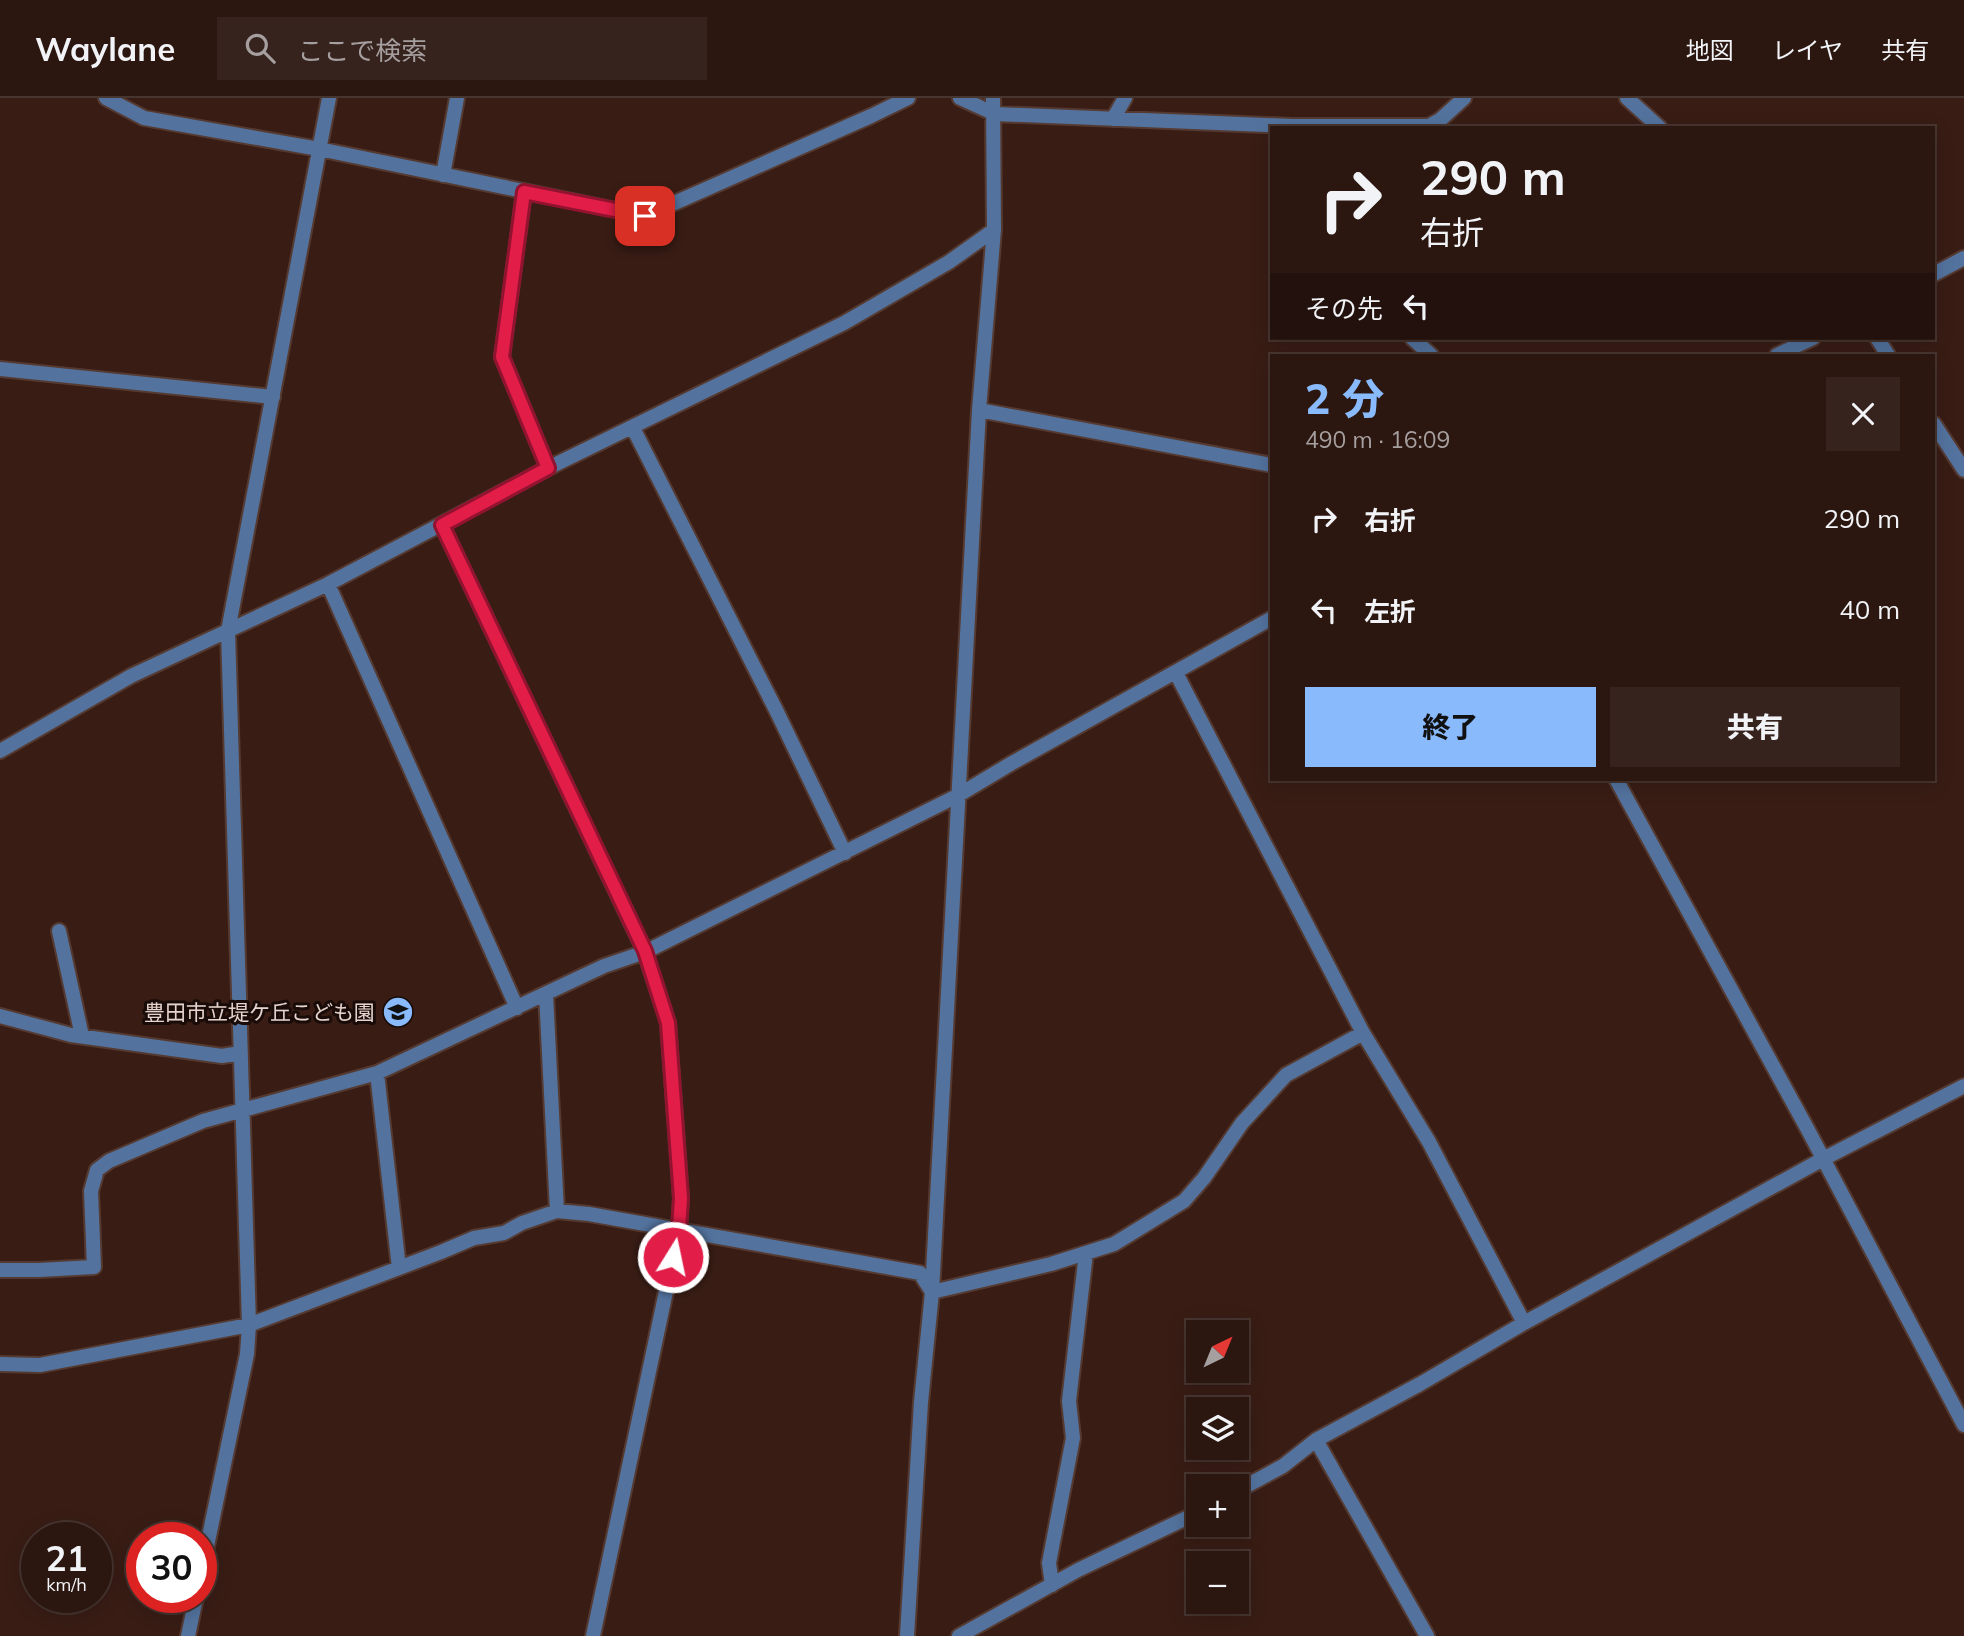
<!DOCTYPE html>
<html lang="ja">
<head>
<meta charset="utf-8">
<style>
	:root { --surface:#2b1610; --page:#37231e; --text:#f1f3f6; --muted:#a69f9f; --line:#473530; --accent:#89bafc }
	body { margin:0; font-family:Mulish,"Noto Sans JP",sans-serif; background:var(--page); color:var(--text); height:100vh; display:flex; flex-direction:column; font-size:26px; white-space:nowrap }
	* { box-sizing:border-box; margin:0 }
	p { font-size:23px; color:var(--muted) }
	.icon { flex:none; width:38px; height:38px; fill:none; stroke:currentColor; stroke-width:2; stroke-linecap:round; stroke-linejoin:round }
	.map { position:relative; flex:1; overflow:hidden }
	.panel { position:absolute; left:1270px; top:256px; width:665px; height:427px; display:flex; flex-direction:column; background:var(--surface); border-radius:0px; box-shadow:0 4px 18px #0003,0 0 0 2px var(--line) }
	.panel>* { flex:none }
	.top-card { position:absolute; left:1270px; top:28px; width:665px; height:214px; border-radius:0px; box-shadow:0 4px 18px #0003,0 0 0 2px var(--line); background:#2b1610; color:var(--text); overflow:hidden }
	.needle { width:46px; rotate:43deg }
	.fabs { position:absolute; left:1186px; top:1222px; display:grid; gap:14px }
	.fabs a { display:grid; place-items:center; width:63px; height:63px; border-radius:0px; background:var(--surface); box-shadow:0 4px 18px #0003,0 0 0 2px var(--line); font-size:35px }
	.speed { position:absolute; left:21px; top:1424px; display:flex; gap:14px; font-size:35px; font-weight:700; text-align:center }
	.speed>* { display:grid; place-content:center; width:91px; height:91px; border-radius:50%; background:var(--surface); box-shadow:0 4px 18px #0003,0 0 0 2px var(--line); line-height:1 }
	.speed small { font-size:18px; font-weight:400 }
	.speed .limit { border:10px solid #d22; background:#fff; color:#111 }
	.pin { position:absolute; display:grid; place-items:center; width:60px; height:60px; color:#fff; margin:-30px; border-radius:14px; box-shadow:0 4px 10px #0006 }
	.me { position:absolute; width:77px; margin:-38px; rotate:10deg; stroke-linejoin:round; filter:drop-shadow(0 0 5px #0008) }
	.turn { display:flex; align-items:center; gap:24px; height:147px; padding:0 35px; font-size:32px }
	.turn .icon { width:91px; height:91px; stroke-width:2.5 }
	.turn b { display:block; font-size:49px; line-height:60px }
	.then { display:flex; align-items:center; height:66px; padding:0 35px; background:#0003; gap:14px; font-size:26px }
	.round { display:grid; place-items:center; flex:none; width:74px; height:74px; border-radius:0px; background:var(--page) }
	.overview { display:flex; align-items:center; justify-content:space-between; height:119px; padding:0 35px }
	h1 { font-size:42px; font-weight:800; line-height:52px; color:var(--accent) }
	.cta { display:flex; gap:14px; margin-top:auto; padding:14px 35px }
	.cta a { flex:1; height:80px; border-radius:0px; background:var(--accent); color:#111; font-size:28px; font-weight:800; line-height:80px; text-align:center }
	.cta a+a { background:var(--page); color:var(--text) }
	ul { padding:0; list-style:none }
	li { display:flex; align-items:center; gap:21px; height:91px; padding:0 35px }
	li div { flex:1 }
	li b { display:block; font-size:26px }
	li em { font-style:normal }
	header { display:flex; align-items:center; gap:42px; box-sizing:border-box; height:98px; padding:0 35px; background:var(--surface); border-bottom:2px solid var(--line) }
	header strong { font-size:33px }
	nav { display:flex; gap:38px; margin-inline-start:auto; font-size:24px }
	.search { width:490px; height:63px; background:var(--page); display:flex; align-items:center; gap:18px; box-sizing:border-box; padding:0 24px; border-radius:0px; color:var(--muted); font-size:26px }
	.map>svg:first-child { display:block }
</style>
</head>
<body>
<header>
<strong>Waylane</strong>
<div class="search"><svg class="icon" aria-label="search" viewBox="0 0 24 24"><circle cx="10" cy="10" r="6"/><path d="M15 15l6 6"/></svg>ここで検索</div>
<nav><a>地図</a><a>レイヤ</a><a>共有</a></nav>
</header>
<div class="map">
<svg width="1964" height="1538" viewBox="0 0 1964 1538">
	<rect width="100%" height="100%" fill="#391d15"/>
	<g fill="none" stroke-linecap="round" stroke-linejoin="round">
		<g stroke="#553a32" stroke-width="18">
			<path id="street" d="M106,0L144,20L319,51L645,118L871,18L908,0
				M960,0L995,16L1292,28H1429L1440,22L1464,0
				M1627,0L1660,30
				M1113,21L1125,0
				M443,77L457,0
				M524,94L502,259L548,370
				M1934,176L1964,160
				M1412,240L1431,257
				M1877,240L1888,257
				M1777,257L1813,240
				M0,271L273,299
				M979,312L1272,367
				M1934,326L1964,372
				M633,330L777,614L845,755
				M442,427L645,854L668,925L681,1100L679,1132L593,1538
				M328,486L517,910
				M1176,575L1363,935L1429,1044L1524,1225
				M0,653L131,578L328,486L548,370L844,225L949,164L994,132
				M1616,681L1808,1032L1964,1327
				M59,833L82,938
				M546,896L557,1113
				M0,918L71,937L222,958L240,955
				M377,975L399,1170
				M0,1172H39L94,1169L91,1093L97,1072L109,1063L203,1023L377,975L604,868L645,854L957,698L1012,665L1272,520
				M932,1194L1051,1166L1114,1146L1184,1103L1204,1080L1242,1025L1286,977L1363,935
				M0,1266L40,1267L249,1227L441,1154L474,1140L504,1135L522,1125L557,1113L589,1116L920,1175L932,1194
				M1316,1342L1427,1538
				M1237,1393L1283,1368L1316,1342L1420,1286L1524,1225L1823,1061L1964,988
				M201,1477L247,1256L249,1227L228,533L329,0
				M1052,1487L1049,1465L1073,1340L1069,1303L1086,1155
				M188,1538L196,1500
				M907,1538L921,1304L932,1194L979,312L994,132L993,0
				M959,1538L1078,1472L1199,1414"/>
		</g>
		<use href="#street" stroke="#53739e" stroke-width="14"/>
	</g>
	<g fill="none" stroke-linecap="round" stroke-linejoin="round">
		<g stroke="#92132f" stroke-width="18">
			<path id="route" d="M645,118L524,94L502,259L548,370L442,427L645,853L668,925L681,1100L679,1132L673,1159"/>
		</g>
		<use href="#route" stroke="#e11d48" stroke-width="12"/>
	</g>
	<defs>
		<g id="school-disc" transform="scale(1.575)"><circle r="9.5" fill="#89bafc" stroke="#180b08"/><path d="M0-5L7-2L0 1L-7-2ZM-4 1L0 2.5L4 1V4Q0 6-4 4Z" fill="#111"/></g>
	</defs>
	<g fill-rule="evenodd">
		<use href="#school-disc" x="398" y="914"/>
	</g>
	<g text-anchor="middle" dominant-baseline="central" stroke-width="6" stroke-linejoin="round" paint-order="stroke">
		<g font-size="21" fill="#e6d3cd" stroke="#180b08" text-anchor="end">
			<text x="375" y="914">豊田市立堤ケ丘こども園</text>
		</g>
	</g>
</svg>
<div class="fabs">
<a><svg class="needle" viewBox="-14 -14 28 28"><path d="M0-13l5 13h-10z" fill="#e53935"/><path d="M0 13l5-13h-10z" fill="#a69f9f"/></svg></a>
<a><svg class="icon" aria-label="layers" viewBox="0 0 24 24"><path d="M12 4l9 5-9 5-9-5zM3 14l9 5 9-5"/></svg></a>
<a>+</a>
<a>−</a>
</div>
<div class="speed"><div>21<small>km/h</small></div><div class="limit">30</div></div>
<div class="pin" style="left:645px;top:118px;background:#d93025"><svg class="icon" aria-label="arrive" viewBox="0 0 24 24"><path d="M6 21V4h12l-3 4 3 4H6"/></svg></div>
<svg class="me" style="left:673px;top:1159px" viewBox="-20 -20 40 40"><circle r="17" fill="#e11d48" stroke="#fff" stroke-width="3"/><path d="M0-11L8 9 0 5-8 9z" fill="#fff"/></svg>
<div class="top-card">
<div class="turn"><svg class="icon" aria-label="right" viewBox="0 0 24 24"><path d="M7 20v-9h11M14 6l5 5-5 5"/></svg><div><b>290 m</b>右折</div></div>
<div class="then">その先<svg class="icon" aria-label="left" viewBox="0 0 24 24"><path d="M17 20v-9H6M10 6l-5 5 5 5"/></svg></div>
</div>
<section class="panel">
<div class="overview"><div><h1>2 分</h1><p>490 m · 16:09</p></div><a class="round"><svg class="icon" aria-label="close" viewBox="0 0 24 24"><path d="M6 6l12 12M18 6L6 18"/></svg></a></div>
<ul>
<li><svg class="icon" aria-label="right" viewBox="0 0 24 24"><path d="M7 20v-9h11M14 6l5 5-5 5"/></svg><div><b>右折</b></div><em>290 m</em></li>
<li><svg class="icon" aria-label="left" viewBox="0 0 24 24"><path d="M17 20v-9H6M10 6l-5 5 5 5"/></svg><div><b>左折</b></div><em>40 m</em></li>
</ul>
<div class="cta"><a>終了</a><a>共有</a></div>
</section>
</div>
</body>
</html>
